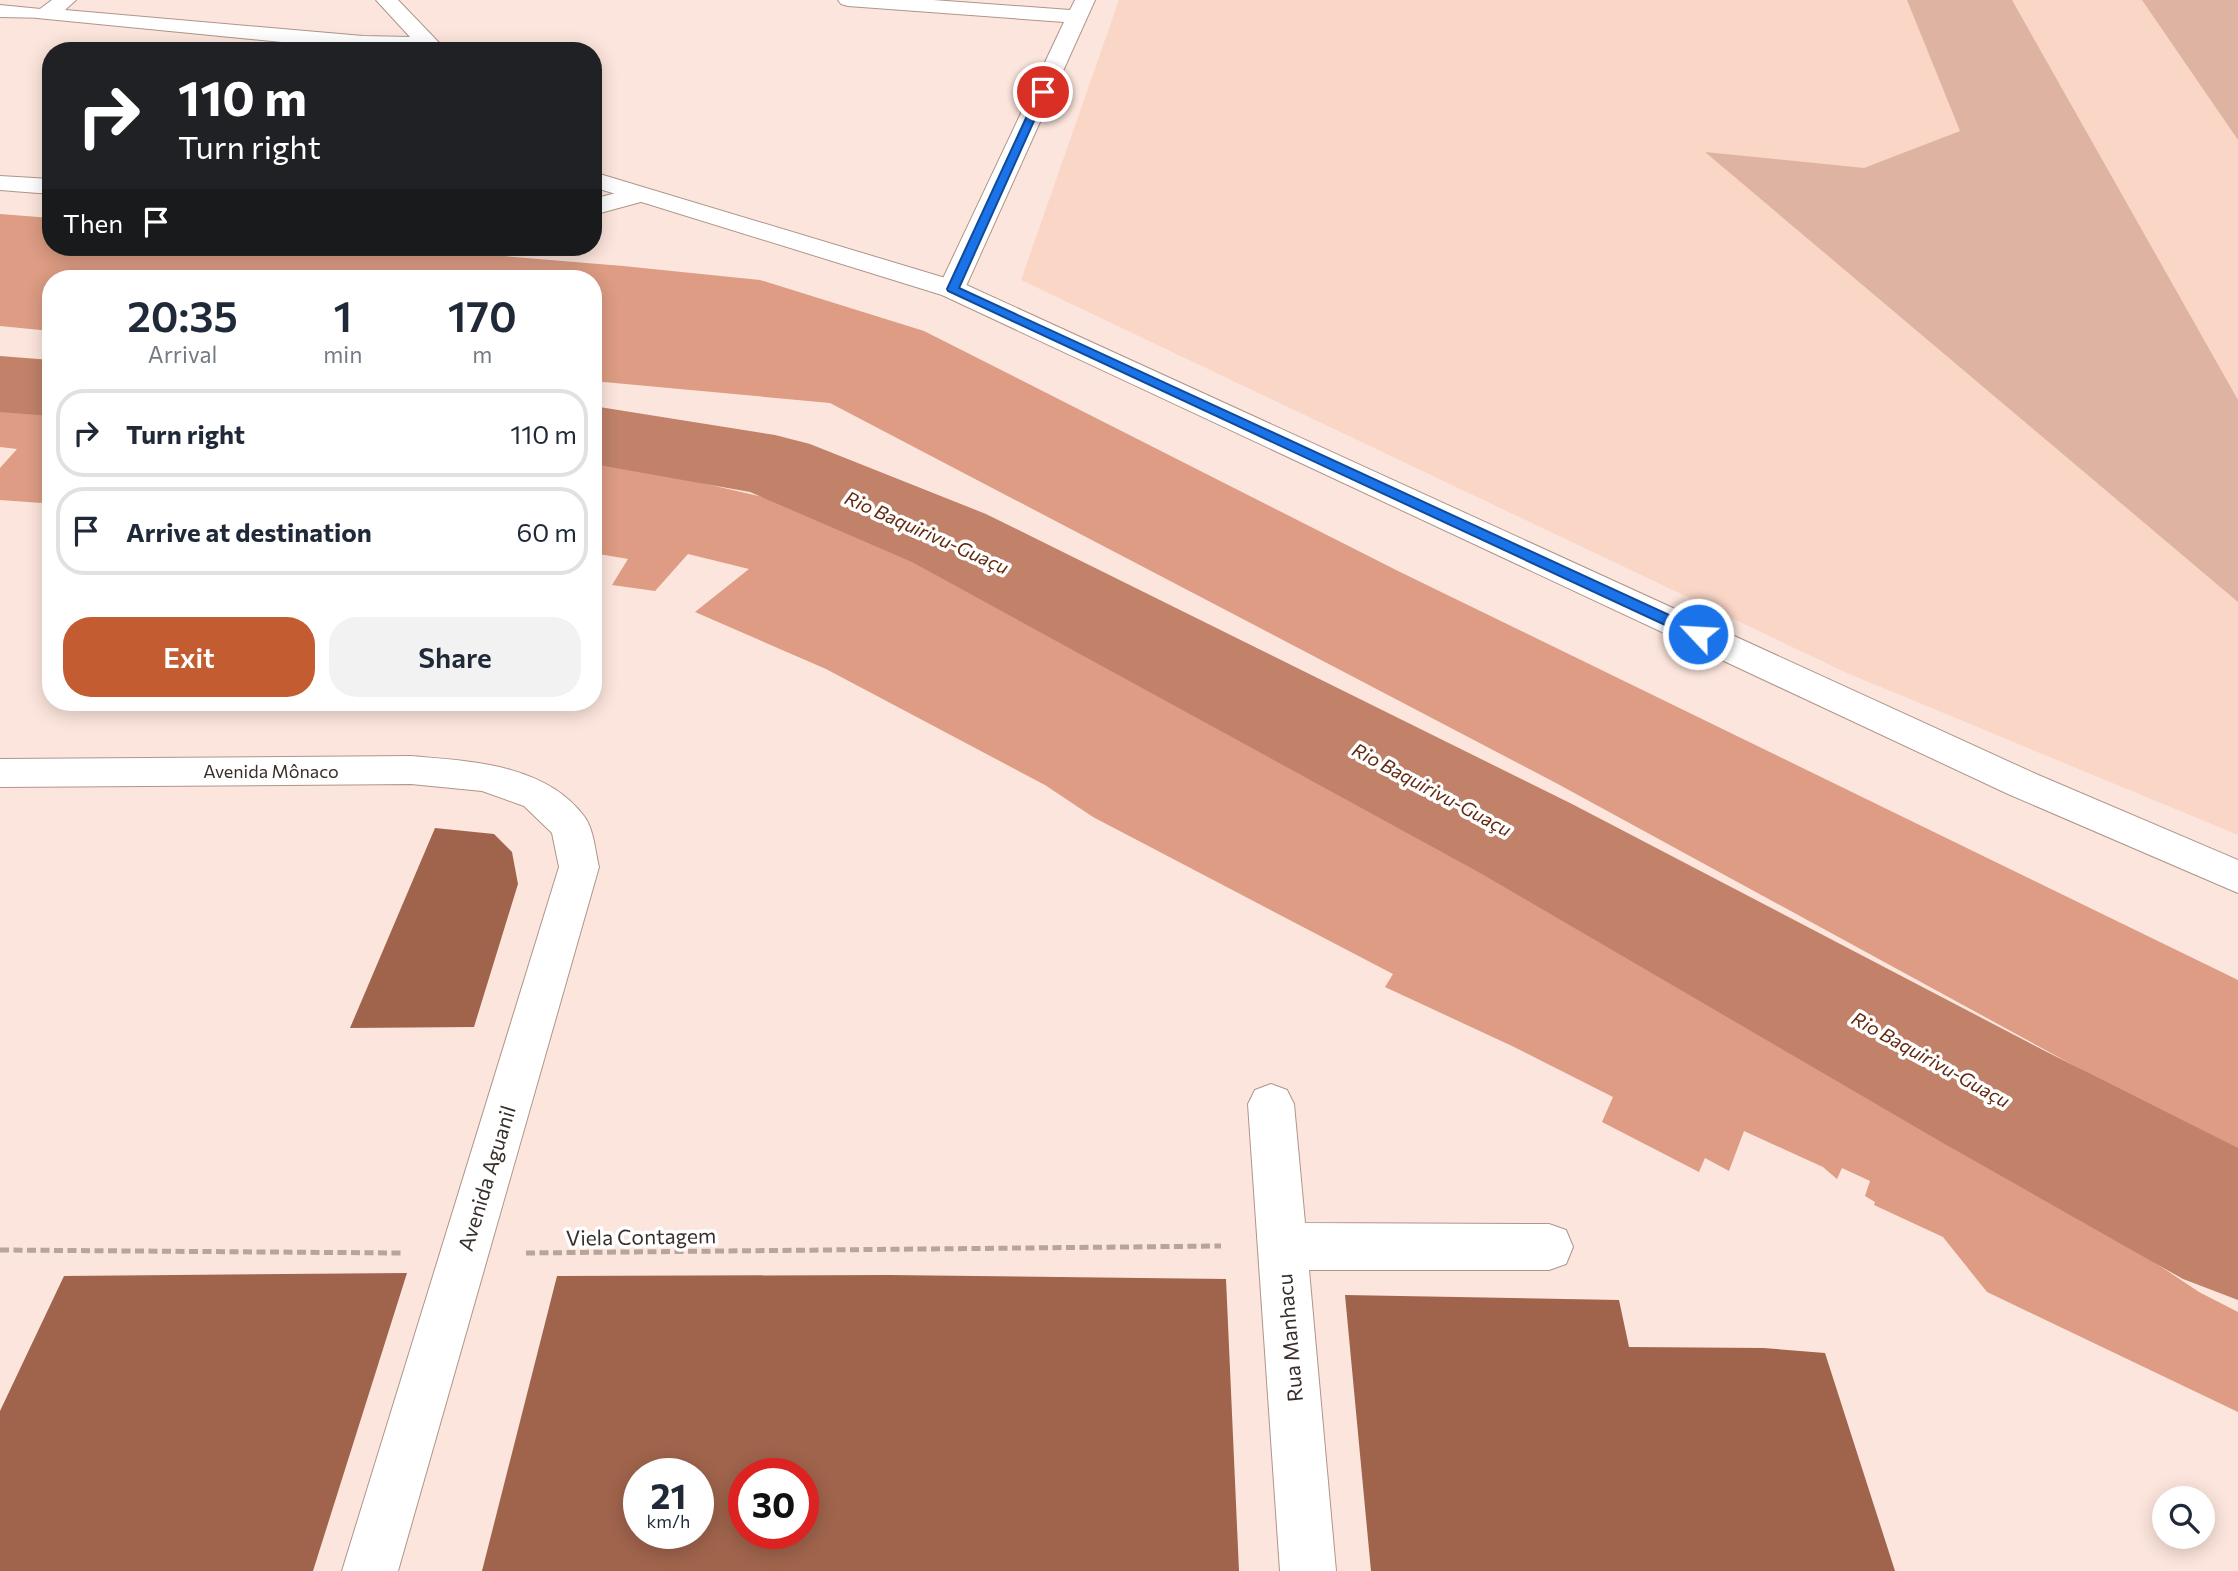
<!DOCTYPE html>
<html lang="en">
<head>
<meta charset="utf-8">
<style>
	:root { --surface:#fff; --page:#f2f2f3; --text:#1f2937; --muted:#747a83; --line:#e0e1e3; --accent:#c35c30 }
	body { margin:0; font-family:Commissioner,sans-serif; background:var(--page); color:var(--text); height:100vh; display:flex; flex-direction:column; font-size:26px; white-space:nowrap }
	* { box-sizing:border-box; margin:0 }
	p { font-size:23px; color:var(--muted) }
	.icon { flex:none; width:38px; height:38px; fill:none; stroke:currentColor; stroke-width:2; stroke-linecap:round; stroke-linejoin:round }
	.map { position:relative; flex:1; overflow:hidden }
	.sheet { position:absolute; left:42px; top:270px; width:560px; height:441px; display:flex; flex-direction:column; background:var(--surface); border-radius:28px; box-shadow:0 4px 18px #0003 }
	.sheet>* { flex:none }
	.hud { position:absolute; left:42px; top:42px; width:560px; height:214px; border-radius:28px; box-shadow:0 4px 18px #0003; background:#202124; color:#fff; overflow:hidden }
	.controls { position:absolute; left:2152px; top:1486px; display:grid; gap:14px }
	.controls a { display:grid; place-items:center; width:63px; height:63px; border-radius:50%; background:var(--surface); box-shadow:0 4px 18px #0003; font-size:35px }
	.speed { position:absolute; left:623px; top:1458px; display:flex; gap:14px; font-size:35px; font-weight:700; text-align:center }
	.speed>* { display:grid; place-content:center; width:91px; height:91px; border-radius:50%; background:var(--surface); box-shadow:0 4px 18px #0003; line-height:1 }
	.speed small { font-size:18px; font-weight:400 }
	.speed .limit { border:10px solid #d22; background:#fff; color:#111 }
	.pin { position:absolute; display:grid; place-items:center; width:60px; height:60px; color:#fff; margin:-30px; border:4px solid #fff; border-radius:50%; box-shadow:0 2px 7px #0007 }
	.me { position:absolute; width:77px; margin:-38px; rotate:295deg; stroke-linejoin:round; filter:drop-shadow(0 0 5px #0008) }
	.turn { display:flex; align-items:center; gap:24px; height:147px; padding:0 21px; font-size:32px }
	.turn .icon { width:91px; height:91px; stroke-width:2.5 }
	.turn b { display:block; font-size:49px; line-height:60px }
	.then { display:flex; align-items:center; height:66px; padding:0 21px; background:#0003; gap:14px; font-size:26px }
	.eta { display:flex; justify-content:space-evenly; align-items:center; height:119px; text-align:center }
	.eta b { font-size:42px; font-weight:600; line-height:49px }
	.primary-button { display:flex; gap:14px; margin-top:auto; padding:14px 21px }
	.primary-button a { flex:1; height:80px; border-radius:28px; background:var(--accent); color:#fff; font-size:28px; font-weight:600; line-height:80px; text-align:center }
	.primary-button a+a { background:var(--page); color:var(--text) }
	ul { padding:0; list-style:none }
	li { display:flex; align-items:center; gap:21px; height:88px; margin:0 14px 10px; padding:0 7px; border:4px solid var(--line); border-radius:28px }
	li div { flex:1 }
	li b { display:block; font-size:26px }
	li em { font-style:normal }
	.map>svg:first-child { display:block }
</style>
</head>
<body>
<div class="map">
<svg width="2238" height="1571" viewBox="0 0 2238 1571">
	<rect width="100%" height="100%" fill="#fce5dc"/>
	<path fill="#fad6c7" d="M1119,0H2238V835L1847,673L1021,280Z"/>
	<path fill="#dfb3a2" d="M1907,0H2012L2238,400V602L1705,152L1864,168L1960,131Z
		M2142,0H2238V140Z"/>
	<path fill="#dd9c83" d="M0,214L51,218V247H395L623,266L760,280L924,331L1398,571L2238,980V1155L1556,783L830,403L593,381V278H51V331L0,326Z
		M0,407L51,413V495L41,503L0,500V468L17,449L0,447Z
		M593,458L893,527L1248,710L1508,867L1923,1108L2199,1292L2238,1312V1412L1987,1292L1943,1237L1874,1205L1875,1202L1865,1196L1870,1181L1842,1168L1837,1179L1823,1167L1744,1131L1729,1171L1705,1158L1699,1172L1602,1122L1613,1097L1512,1046L1385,987L1393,974L1093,817L1045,785L826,669L695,612L749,569L688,554L655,591L612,585L628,559L593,553Z"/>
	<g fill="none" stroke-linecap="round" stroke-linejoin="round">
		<path fill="#c18269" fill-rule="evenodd" d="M0,356L51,360V416L0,412Z
			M593,406L775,435L810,444L986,514L1572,804L2045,1051L2238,1148V1300L2183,1279L1943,1143L1482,874L912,562L750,492L593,464Z"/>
	</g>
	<path fill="#a0644c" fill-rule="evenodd" d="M435,828L494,834L512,852L518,884L474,1027L350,1028Z
		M407,1273L313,1571H0V1411L64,1276Z
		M888,1275L1226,1279L1239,1571H482L557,1276ZM639,1474H698V1533H639ZM744,1474H803V1533H744Z
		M1345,1295L1619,1300L1629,1347L1763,1348L1825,1353L1895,1571H1371Z"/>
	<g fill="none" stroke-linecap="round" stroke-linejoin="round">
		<g stroke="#af958a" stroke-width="2">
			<path id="service" d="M838,0H933L1070,10L1075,0H1095L962,295L952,297L942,295L938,289L1064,22L848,6L841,4Z
				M0,5L51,10L55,14L51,18L0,17Z
				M0,176L51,179V194L0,190Z
				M639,187L648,190L652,195L648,200L593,215V199Z"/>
		</g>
		<g stroke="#af958a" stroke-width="2">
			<path id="minor" d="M52,0H76L65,10L363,36L410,37L376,0H398L447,51L363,50L37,18L33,14Z
				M593,172L962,283L2036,774L2238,860V893L2008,794L942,295L593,187Z
				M411,756C470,761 545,764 584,816C594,829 595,851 599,867L398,1571H342L559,867L552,833L524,806L482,791L411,784L0,787V759Z
				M1271,1084L1287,1090L1294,1104L1305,1223L1549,1224L1566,1230L1573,1247L1566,1264L1549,1270H1309L1336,1571H1280L1248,1104L1255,1090Z"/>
		</g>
		<path stroke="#b7a49d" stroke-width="5" stroke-dasharray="9 4.5" stroke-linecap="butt" d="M0,1250L402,1253
			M526,1253L1221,1246"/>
		<use href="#service" fill="#fff" fill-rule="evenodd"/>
		<use href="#minor" fill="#fff" fill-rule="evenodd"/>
	</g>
	<path fill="#1a73e8" stroke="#114b97" stroke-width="2" d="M1039,90L1047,92L959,288L1704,631L1706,634L1704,638H1693L948,291L947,289Z"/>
	<g text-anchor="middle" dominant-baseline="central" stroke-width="7" stroke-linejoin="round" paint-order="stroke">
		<g font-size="18" fill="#392e2a" stroke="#fff">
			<text x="271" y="771">Avenida Mônaco</text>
		</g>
		<g font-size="19" font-style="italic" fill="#63280e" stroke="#fff">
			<text transform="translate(927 532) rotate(24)">Rio Baquirivu-Guaçu</text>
			<text transform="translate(1432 789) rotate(28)">Rio Baquirivu-Guaçu</text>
			<text transform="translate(1931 1059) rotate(29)">Rio Baquirivu-Guaçu</text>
		</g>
		<g font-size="21" fill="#392e2a" stroke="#fff">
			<text transform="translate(486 1178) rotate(-73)">Avenida Aguanil</text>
			<text transform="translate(641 1236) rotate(-1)">Viela Contagem</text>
			<text transform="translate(1289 1338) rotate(-95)">Rua Manhacu</text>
		</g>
	</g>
</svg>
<div class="controls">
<a><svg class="icon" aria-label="search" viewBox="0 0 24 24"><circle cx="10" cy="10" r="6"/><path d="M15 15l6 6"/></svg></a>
</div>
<div class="speed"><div>21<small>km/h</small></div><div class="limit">30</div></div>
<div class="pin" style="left:1043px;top:92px;background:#d93025"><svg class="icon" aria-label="arrive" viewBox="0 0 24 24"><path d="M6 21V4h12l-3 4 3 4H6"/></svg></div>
<svg class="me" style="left:1698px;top:634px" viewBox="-20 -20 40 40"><circle r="17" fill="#1a73e8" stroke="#fff" stroke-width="3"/><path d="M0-11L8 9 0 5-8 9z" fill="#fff"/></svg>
<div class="hud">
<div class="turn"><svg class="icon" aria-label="right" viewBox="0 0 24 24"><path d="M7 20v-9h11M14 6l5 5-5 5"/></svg><div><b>110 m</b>Turn right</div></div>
<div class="then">Then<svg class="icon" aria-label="arrive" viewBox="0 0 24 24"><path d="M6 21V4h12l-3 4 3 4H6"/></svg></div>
</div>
<section class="sheet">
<div class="eta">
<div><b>20:35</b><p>Arrival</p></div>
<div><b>1</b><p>min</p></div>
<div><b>170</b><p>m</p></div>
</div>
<ul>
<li><svg class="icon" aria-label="right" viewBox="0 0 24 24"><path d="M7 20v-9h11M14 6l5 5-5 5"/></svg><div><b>Turn right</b></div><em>110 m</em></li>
<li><svg class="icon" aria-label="arrive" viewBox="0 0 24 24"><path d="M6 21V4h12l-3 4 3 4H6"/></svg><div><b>Arrive at destination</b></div><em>60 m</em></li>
</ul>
<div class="primary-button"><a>Exit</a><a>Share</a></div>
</section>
</div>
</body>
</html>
